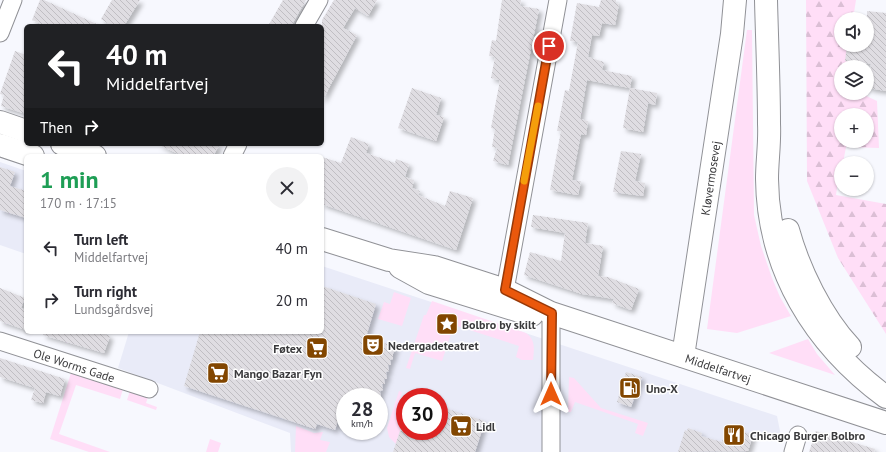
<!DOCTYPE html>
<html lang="en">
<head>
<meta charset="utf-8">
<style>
	:root { --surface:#fff; --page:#f2f2f3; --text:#2b2b33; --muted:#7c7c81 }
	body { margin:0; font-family:"PT Sans",sans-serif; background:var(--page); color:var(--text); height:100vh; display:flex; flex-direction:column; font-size:15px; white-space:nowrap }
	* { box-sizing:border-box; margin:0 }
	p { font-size:13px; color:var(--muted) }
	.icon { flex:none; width:22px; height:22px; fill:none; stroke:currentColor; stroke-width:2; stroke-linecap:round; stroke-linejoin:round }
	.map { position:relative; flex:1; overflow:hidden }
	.details { position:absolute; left:24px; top:154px; width:300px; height:180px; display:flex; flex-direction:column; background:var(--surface); border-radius:6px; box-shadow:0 1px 3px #0004 }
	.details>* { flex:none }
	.guide { position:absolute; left:24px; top:24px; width:300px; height:122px; border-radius:6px; box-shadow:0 1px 3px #0004; background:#202124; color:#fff; overflow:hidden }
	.buttons { position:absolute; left:834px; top:12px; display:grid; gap:8px }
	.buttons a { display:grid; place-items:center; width:40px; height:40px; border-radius:50%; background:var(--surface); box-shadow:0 1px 3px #0004; font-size:20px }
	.speed { position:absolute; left:336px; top:388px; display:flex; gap:8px; font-size:20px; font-weight:700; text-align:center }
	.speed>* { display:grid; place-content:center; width:52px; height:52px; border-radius:50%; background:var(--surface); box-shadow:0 1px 3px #0004; line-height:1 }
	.speed small { font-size:10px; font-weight:400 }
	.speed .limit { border:6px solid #d22; background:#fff; color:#111 }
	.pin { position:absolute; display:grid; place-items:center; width:34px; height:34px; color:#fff; margin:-17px; border:2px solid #fff; border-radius:50%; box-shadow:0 1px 4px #0007 }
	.me { position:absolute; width:44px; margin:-22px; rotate:0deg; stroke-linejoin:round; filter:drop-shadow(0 0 3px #0008) }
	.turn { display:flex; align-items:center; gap:14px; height:84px; padding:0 16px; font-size:18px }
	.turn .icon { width:52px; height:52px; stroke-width:2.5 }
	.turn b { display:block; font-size:28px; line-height:34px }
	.then { display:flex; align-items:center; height:38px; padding:0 16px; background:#0003; gap:8px; font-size:15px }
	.round { display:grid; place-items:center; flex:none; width:42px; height:42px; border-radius:21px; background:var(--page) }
	.overview { display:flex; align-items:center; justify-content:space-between; height:68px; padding:0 16px }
	h1 { font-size:24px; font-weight:600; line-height:30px; color:#1e9e55 }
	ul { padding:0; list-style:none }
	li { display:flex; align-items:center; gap:12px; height:52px; padding:0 16px }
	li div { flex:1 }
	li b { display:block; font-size:15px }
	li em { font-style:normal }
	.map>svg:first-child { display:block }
</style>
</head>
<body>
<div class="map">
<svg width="886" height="452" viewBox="0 0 886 452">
	<defs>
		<pattern id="forest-firs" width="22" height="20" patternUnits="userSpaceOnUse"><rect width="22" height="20" fill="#ffdef7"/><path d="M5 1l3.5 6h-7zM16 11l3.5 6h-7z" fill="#dbbfd5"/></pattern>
		<pattern id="building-back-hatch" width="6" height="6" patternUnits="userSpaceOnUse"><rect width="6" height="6" fill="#dfdde2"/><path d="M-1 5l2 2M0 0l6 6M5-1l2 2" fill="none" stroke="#c0bec3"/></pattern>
		<filter id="shadow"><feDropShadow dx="3.5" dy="3.5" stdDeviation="2" flood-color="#0004"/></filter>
	</defs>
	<rect width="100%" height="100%" fill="#f7f8fe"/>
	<path fill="#e9ebf8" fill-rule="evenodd" d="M0,162L26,171V254L0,245Z
		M322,266L777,416L782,441L752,435L747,450L721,442L718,452H291L290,433L118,368L129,332H322ZM345,397H379V431H345ZM405,397H439V431H405Z"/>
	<path fill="#ffdef7" d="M747,30H752L754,215L761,246L772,278L780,297L791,316L737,333L707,329Z
		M394,292L411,298L402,326L378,319L384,302L390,304Z
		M432,301L526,333C536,340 534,350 533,360H522L516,357L519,346L454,325L442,361L415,353L410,369L406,368L424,315H426Z
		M808,339L817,354L835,375L769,353Z
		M71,373L123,389L120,399L76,385L59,434L110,452H89L50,439Z
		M569,377L574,378L601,408L648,423L643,436L635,433L638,424L575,402L571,412H568Z
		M130,391L148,397L146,403L157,407L156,410L127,400Z
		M399,391L402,392L400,399L405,401V415L396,444L389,437L387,428Z
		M296,426L314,433L323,432L320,440L330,442L326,452H295Z
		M210,439L221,443L218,452H206Z"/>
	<path fill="url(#forest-firs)" fill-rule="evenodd" d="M806,0H856L853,19H841V45H850L848,67H841V93H860L877,101L879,148L846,147L843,163H841L836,195L886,204V334L838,258L807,181ZM841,115H867V141H841Z"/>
	<path fill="url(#building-back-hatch)" filter="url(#shadow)" d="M40,0H44L101,26H46L32,20Z
		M112,0H140L124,26H112L101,19Z
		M283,0H306L291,26H268Z
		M334,0H377L368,16L355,8L343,28L357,35L322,101V20Z
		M502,0H521L520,6L539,9L508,165L493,161L497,148L492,147L495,129L491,128L500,80L491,78L495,57L489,56L492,40L496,41Z
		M601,0H616V3L619,4L615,25L602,23L599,36L592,35L588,57L604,62L602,70L632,76L630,88L587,80L580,119L588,121L586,135L581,134L572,180L581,181L578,195L550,190L561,131H557L565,90L569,91L578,42L570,41L577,3L599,7Z
		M867,11L886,13V91L868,88L871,64L845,61L847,45H867Z
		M15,51L26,55V114L1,106L4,95L0,94Z
		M412,88L441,98L436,115L444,117L436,141L398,128Z
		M630,88L657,93L655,105L648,103L643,132L623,128Z
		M351,137L369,144L366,153L395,163L396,159L409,164L405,177L414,180L412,188L420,191L418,195L445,206L450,191L473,198L456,250L322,204V157L341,163Z
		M157,144H220L213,156H183Z
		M621,151L641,154L635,181L645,183L643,196L613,192Z
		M0,167L15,172L10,186L26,191V218L0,210Z
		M533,215L588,223L585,243L603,246L598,276L608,277L639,289L631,310L612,303L614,299L582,294L524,275L530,252L561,261L565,233L531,227Z
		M322,286L376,304L366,337L396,347L393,354V359L390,360L391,365H388L389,371L386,372L387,379H384L385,384H382L383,390L380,391L381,397H345L335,430L317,424L315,429L184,386L200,332H322Z
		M0,288L25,298L21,308L26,310V330L0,321Z
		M43,332H100L110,336L104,353L43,335Z
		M0,358L65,379L60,396L46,392L43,403L31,400L35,388L0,377Z
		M626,372L642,377L631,407L617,402Z
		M439,406L485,421L475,452H393L400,431H439Z
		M727,426L753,435L748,451L678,452L685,430L687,431L688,428L702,433L701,436L722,442Z
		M816,431L875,449L874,452H809Z"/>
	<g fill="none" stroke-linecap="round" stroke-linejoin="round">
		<g stroke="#909196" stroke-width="19">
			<g id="street">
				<path d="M304,26L319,0"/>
				<path d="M0,33L13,0"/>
				<path d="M232,156L238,144"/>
				<path d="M505,290L558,0"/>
				<path id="s1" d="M0,341L149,389"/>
				<path d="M551,452V313"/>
				<path d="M793,452L798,435"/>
			</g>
		</g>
		<g stroke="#909196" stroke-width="24">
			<g id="secondary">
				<path d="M766,0C767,41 769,83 769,124C770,143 767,161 767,179C768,269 814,344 886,397"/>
				<path d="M0,122L26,131"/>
				<path d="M62,144L95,156"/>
				<path d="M0,145L33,156"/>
				<path d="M788,230C799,270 822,317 850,347"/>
				<path id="s2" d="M322,239L389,260L434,267L505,290L551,313L886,423"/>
				<path d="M400,267L429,283L532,315"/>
				<path id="s3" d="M683,356L732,34L735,0"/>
			</g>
		</g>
		<use href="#street" stroke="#fff" stroke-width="17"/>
		<use href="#secondary" stroke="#fff" stroke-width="22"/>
	</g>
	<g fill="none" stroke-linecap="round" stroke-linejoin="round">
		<g stroke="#983908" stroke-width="10">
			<path id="route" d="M549,46L505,290L552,313L551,394"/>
		</g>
		<use href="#route" stroke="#ea580c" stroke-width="7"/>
		<path stroke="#f59e0b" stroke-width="7" d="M524,181L538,106"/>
	</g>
	<defs>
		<g id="sight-square" transform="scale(1.15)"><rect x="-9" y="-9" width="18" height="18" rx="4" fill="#824600" stroke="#fff"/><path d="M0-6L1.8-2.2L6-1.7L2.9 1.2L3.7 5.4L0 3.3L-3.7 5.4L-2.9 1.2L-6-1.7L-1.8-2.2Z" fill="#fff"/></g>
		<g id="theatre-square" transform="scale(1.15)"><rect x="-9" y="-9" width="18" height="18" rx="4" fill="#824600" stroke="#fff"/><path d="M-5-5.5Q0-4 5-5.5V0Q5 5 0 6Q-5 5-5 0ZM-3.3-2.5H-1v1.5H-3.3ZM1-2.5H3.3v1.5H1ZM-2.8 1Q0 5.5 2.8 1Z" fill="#fff"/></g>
		<g id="supermarket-square" transform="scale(1.15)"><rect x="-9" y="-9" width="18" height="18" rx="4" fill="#824600" stroke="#fff"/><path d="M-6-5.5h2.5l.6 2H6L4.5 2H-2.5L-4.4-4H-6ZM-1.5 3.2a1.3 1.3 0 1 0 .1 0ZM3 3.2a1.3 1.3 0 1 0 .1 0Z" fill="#fff"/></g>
		<g id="fuel-square" transform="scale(1.15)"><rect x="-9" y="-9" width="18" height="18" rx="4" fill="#824600" stroke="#fff"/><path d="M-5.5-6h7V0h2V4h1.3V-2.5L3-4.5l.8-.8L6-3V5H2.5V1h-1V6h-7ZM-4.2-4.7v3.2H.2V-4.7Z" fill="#fff"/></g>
		<g id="restaurant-square" transform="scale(1.15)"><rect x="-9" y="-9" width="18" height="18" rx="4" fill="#824600" stroke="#fff"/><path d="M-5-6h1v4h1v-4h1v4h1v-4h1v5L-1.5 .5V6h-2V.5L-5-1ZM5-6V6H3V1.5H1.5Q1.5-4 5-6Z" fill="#fff"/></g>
	</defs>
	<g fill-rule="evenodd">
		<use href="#sight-square" x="447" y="324"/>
		<use href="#theatre-square" x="373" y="345"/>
		<use href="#supermarket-square" x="317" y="348"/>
		<use href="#supermarket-square" x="218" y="373"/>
		<use href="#fuel-square" x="630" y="388"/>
		<use href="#supermarket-square" x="461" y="426"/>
		<use href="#restaurant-square" x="734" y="435"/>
	</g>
	<g text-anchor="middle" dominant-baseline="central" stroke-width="3" stroke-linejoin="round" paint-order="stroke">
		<g font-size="12" fill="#3a3a3c" stroke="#fff">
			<text stroke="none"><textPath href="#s3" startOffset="180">Kløvermosevej</textPath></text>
			<text stroke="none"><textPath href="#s1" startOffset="78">Ole Worms Gade</textPath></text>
			<text stroke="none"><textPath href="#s2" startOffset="418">Middelfartvej</textPath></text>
		</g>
		<g font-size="12" font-weight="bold" fill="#3a3a3c" stroke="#fff" text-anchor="start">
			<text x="462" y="324">Bolbro by skilt</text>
			<text x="388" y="345">Nedergadeteatret</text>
			<text x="302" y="348" text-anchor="end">Føtex</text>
			<text x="234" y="373">Mango Bazar Fyn</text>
			<text x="646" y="388">Uno-X</text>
			<text x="476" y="426">Lidl</text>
			<text x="750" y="435">Chicago Burger Bolbro</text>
		</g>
	</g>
</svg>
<div class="buttons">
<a><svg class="icon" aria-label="sound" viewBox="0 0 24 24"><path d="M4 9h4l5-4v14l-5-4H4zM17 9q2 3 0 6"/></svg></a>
<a><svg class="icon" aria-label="layers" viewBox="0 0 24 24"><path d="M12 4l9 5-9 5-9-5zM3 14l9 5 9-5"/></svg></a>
<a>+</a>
<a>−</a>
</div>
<div class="speed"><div>28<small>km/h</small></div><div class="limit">30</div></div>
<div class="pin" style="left:549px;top:46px;background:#d93025"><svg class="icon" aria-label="arrive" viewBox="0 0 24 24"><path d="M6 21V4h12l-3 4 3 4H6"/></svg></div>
<svg class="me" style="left:551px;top:394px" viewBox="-20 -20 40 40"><path d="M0-17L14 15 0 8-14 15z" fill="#ea580c" stroke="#fff" stroke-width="4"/></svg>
<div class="guide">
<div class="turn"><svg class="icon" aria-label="left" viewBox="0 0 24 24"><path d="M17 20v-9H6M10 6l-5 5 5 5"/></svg><div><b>40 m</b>Middelfartvej</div></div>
<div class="then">Then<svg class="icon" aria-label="right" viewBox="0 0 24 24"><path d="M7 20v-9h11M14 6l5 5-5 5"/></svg></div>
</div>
<section class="details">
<div class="overview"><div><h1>1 min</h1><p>170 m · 17:15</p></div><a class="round"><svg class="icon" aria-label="close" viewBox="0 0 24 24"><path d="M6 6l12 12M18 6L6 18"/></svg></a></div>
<ul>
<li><svg class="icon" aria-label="left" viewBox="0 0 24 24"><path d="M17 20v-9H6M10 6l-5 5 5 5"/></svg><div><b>Turn left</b><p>Middelfartvej</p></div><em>40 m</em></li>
<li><svg class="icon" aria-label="right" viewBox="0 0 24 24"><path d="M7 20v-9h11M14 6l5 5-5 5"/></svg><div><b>Turn right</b><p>Lundsgårdsvej</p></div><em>20 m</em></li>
</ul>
</section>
</div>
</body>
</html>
